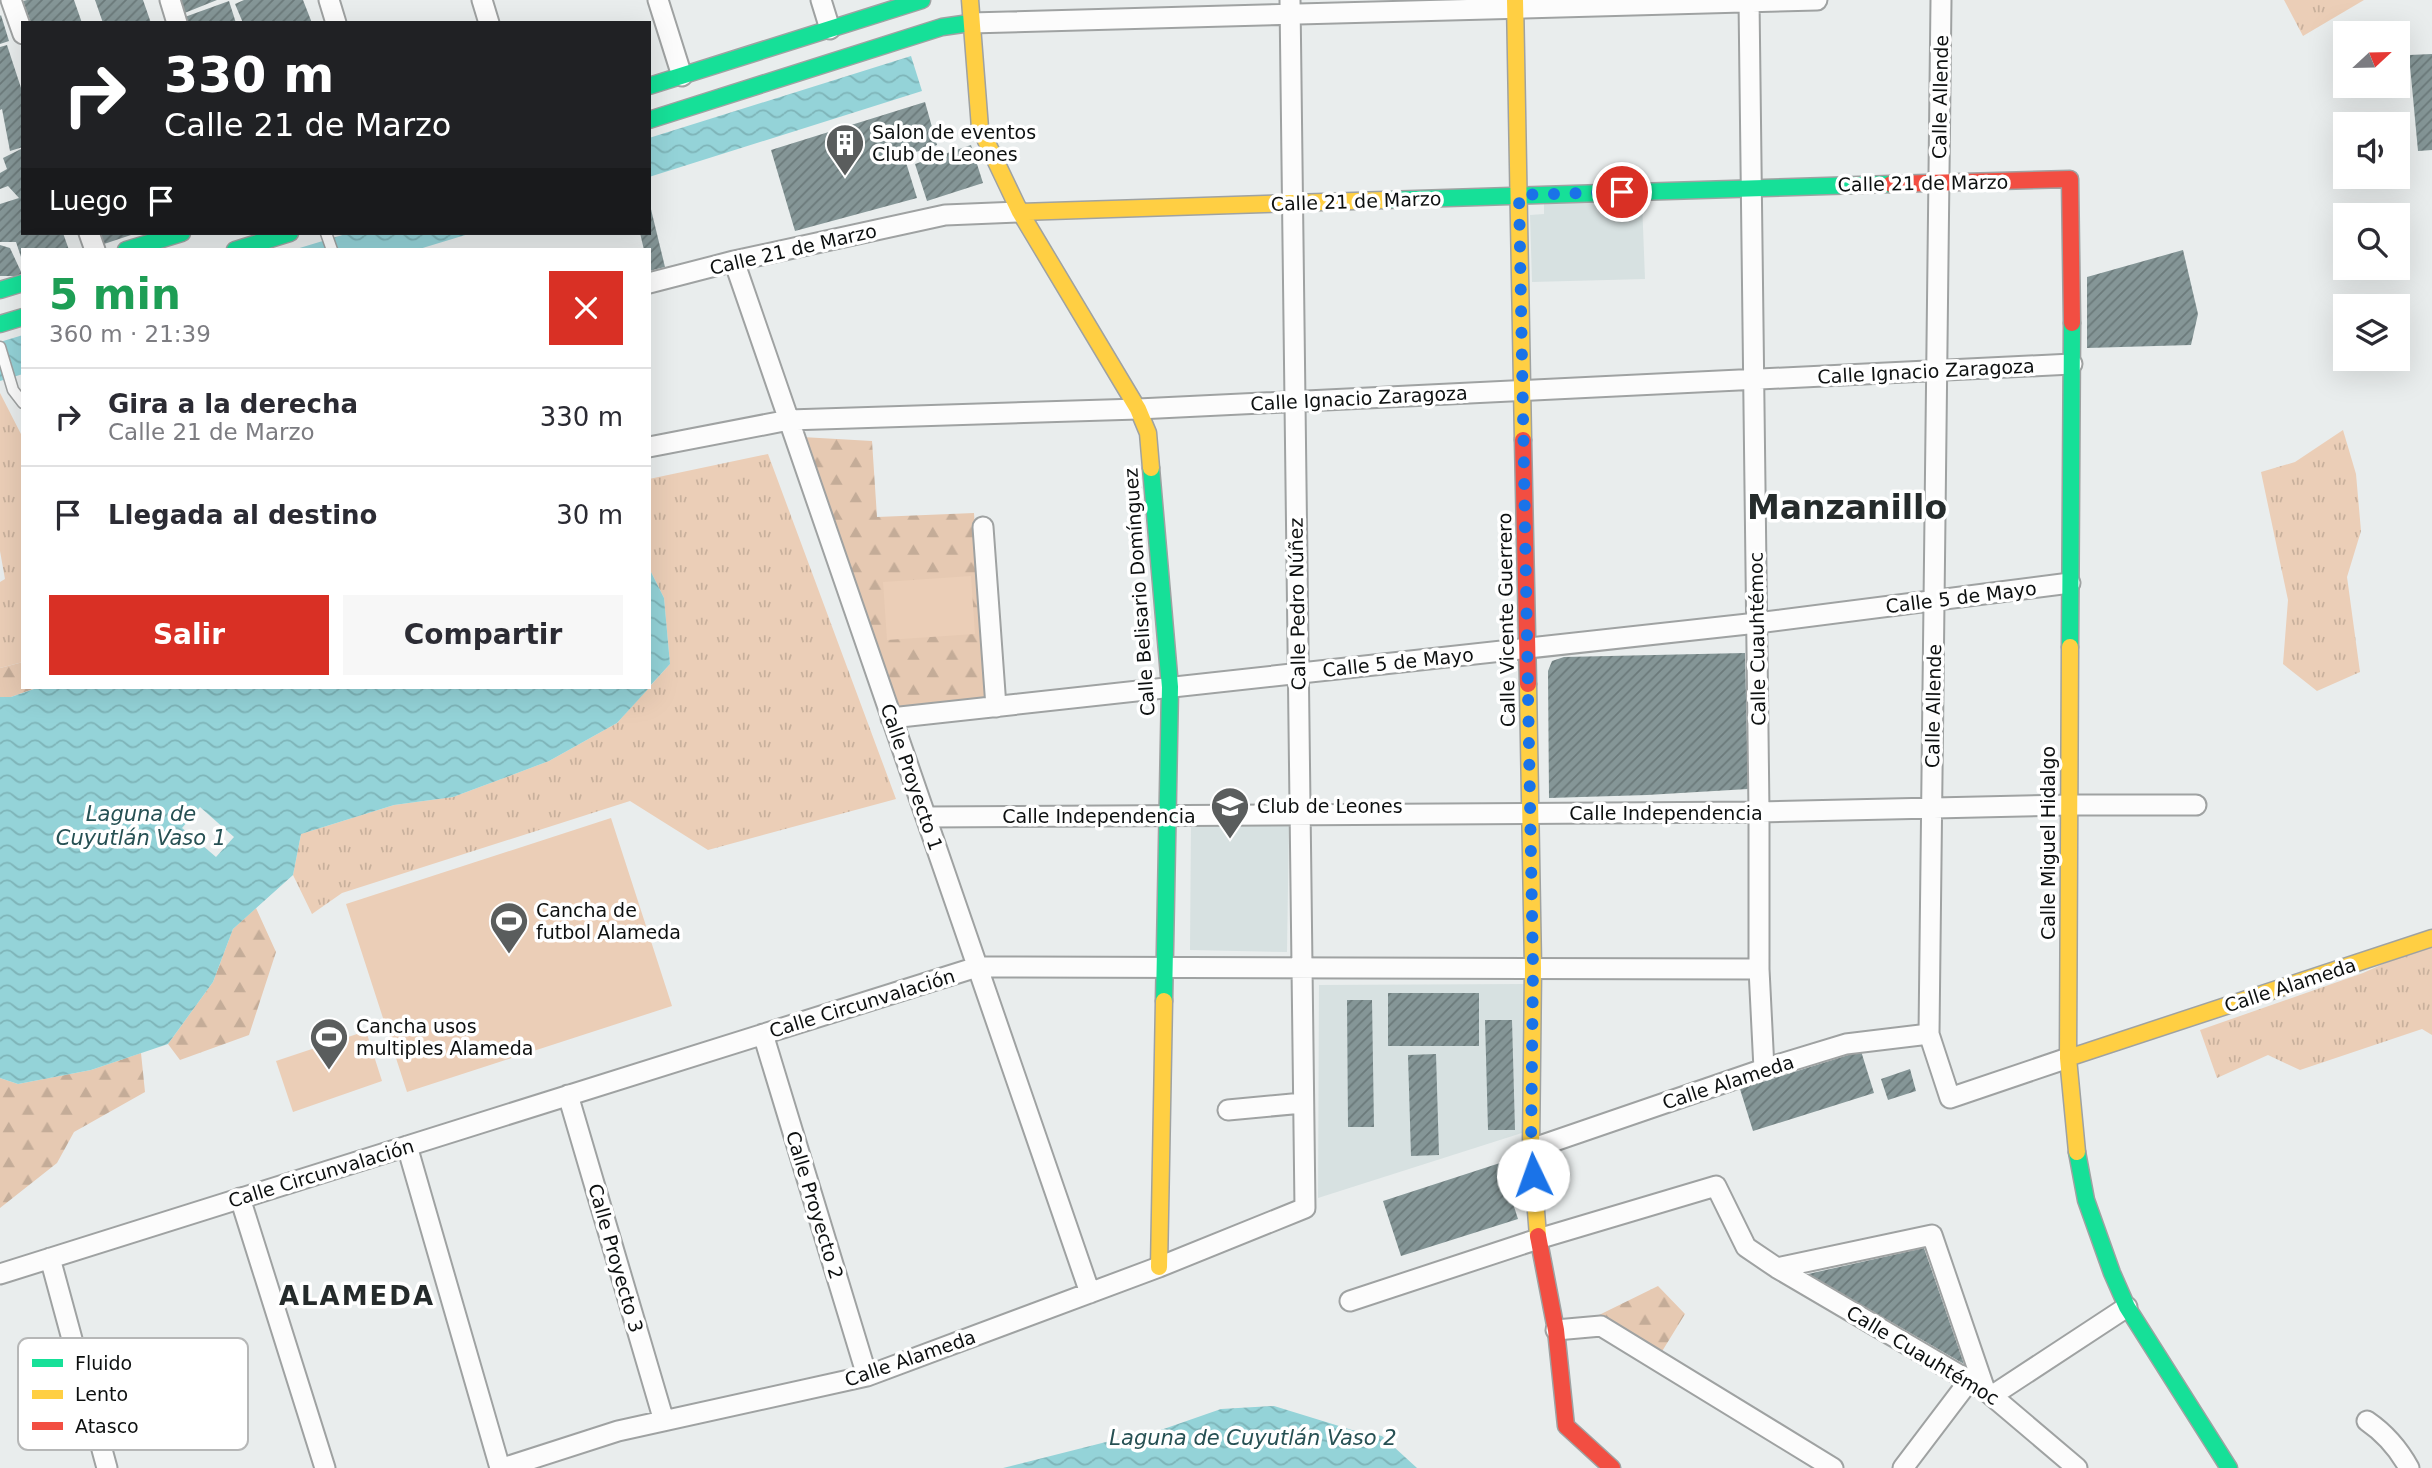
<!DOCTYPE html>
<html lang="es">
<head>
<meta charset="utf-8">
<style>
	:root { --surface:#fff; --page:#f7f7f7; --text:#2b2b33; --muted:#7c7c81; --line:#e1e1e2; --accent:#d93025 }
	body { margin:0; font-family:"DejaVu Sans",sans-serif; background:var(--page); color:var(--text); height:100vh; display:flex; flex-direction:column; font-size:26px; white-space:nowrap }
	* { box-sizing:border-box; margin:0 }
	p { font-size:23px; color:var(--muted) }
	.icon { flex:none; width:38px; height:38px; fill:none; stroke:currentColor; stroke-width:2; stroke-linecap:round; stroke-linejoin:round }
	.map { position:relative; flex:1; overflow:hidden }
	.details { position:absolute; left:21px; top:248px; width:630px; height:441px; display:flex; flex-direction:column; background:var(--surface); border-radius:0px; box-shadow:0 7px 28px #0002 }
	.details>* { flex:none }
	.banner { position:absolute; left:21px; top:21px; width:630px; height:214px; border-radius:0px; box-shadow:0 7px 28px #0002; background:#202124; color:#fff; overflow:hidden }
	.needle { width:46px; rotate:68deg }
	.tools { position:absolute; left:2333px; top:21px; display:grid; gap:14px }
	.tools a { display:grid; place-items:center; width:77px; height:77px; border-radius:0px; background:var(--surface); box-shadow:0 7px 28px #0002; font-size:35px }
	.pin { position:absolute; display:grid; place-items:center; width:60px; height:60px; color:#fff; margin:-30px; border:4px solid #fff; border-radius:50%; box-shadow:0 2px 7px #0007 }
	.me { position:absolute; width:77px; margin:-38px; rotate:357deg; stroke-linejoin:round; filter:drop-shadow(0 0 5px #0008) }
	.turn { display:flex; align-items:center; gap:24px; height:147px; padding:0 28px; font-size:32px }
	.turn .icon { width:91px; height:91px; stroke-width:2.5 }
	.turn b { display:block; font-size:49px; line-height:60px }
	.then { display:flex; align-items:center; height:66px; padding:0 28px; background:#0003; gap:14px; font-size:26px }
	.round { display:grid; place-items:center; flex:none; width:74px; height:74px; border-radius:0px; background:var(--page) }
	.overview { display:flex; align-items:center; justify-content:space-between; height:119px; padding:0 28px }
	h1 { font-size:42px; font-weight:600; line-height:52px; color:#1e9e55 }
	.button { display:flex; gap:14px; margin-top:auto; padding:14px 28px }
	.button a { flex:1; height:80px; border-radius:0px; background:var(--accent); color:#fff; font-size:28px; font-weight:600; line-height:80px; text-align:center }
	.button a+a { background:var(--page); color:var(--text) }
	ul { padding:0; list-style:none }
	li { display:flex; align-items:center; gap:21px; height:98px; padding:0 28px; border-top:2px solid var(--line) }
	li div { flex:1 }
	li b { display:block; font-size:26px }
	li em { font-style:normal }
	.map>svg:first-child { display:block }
</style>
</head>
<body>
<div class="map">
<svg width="2432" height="1468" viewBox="0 0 2432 1468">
	<defs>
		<pattern id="grass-tufts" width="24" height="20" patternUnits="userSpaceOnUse" patternTransform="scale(1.75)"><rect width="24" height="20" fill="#ebceb7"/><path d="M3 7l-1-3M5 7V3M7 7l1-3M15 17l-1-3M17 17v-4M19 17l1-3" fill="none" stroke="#c8b09c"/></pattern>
		<pattern id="forest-firs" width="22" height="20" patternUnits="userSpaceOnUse" patternTransform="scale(1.75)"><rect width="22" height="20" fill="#e6c9b2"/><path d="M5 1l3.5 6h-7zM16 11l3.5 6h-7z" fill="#c4ac98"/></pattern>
		<pattern id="water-waves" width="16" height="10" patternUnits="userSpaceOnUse" patternTransform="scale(1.75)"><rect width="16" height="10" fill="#94d3d8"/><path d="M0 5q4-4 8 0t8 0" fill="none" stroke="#7eb4b8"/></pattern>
		<pattern id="building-hatch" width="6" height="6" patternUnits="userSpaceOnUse" patternTransform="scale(1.75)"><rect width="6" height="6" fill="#859697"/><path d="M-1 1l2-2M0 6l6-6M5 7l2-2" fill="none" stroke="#6b797a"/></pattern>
	</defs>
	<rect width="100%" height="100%" fill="#e9eded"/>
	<path fill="#d7e1e1" d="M1642,201L1645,279L1532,282L1530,215L1544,214V204Z
		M1191,822L1289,823L1287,952L1190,950Z
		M1524,984L1525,1132L1318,1198L1319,985Z"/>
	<path fill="url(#grass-tufts)" d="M2284,0H2364L2303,36Z
		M0,393L23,438V662L0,668V582L5,579L0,551Z
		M2343,430L2356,474L2361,531L2347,577L2360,672L2317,691L2283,664L2288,600L2261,472L2295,462Z
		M768,454L896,799L708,850L630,801L342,893L312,914L293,875L301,834L394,805L453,797L549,761L617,723L670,664L664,598L649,568V479Z
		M2432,942V1035L2422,1029L2300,1070L2268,1055L2217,1078L2200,1030L2363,973Z"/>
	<path fill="url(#forest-firs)" d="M802,437L872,441L877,517L974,513L987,701L889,709Z
		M23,662V688H36L11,697H0V668Z
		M256,908L276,952L249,1035L180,1060L168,1044L213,982L233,929Z
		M141,1053L145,1092L74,1132L57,1163L0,1208V1078L18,1084L91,1070Z
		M1658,1286L1685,1314L1661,1353L1599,1315Z"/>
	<path fill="#ebceb7" d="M971,576L975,634L887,640L883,582Z
		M611,818L672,1006L407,1092L346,904Z
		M366,1031L382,1081L293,1112L276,1061Z"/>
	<path fill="url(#water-waves)" d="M911,56L922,91L649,177V138Z
		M349,233H472L416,250H293Z
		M23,335V374L0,381V342Z
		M649,568L664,598L670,664L649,687Z
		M37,688H649L617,723L549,761L453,797L394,805L301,834L293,875L233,929L213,982L168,1044L91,1070L18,1084L0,1078V697H11Z
		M1274,1406L1352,1430L1382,1436L1417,1468H1003L1106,1442L1155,1432L1221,1409Z"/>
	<path fill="#e9eded" d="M200,807L234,837L216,857L182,828Z"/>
	<path fill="url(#building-hatch)" d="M27,0H74L82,23H31L23,1Z
		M95,0H143L151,23H103Z
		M177,0H217L182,14Z
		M244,0H303L312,23H243L235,4Z
		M229,1L236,23H183L182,18Z
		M1,15L9,41L0,44V16Z
		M7,45L23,94V147L10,151L2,109L0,110V47Z
		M2432,54V150L2418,151L2409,55Z
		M925,102L937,145L904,156L917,198L795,231L771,150Z
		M971,145L983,183L927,201L915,164Z
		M23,148V233H63L69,250H23L22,260L16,242H0V204L19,198L8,186L0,189V173L7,169L3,158Z
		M649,201L665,267L649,271V250H644L640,233H649Z
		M99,233H137L104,244Z
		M0,245L10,248L23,276H0Z
		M2183,250L2198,314L2191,345L2087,348V277Z
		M1745,653L1748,789L1647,795L1549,798L1548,671L1552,661L1564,657Z
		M1388,993H1479V1046H1388Z
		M1347,1000H1372L1374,1127H1348Z
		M1485,1020H1512L1515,1130H1488Z
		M1861,1051L1874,1093L1753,1131L1740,1089Z
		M1436,1054L1439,1155L1411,1156L1408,1055Z
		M1910,1069L1916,1091L1888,1100L1881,1079Z
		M1500,1163L1518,1219L1401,1256L1383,1201Z
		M1924,1248L1964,1364L1808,1274Z"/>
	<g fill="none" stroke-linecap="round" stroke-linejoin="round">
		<g stroke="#9fa2a2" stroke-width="13">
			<path id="lane" d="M326,233L332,250
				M0,347L13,390L23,403"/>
		</g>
		<g stroke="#9fa2a2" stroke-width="23">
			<path id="street" d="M11,0L23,34
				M170,0L177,23
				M329,0L336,23
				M482,0L489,23
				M658,0L682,76
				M821,0L830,29
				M1749,0L1759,812V969L1764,1069
				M1941,0L1929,1034L1950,1098L2068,1058
				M970,23L1817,0
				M89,233L95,250
				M734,261L1090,1293
				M649,283L734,261L945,215L1020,212
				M649,447L789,420L1138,409L2072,364
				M983,527L996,707
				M891,718L1757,623L2070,583
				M926,817L1759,812L2069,805H2196
				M763,1034L867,1376
				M568,1095L664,1421
				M1228,1110L1303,1103
				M407,1146L500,1468
				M1531,1149L1764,1069L1846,1044L1929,1034
				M240,1198L325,1468
				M50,1258L107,1468
				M0,1274L977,967L1759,969
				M1350,1301L1538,1239L1716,1186L1746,1247L1777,1268
				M1556,1330L1601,1326L1833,1468
				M1985,1390L1932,1235L1777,1268L1985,1390L2077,1468
				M1993,1395L2127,1307
				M2367,1421C2386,1434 2398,1448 2409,1468
				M503,1468L618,1431L867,1376L1159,1267L1305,1208L1290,0
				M1903,1468L1969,1381"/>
		</g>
		<g stroke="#9fa2a2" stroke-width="19">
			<path id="fast" d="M649,86L922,0
				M649,120L942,27L970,23
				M1385,200L1891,184
				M126,250L182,233
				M235,250L290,233
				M0,290L23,283
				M0,324L23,317
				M1151,468L1170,687L1164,1001
				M2070,647L2072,323
				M2077,1152L2086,1200L2112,1273L2127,1307L2229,1468"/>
		</g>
		<g stroke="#9fa2a2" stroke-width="19">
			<path id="slow" d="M970,0L980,128L1020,212L1138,409L1148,433L1151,468
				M1515,0L1523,440
				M1020,212L1385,200
				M2070,647L2068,1058L2077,1152
				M1528,684L1533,968L1531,1149L1538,1236
				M2068,1058L2432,938
				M1159,1267L1164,1001"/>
		</g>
		<g stroke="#9fa2a2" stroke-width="19">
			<path id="jam" d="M1891,184L2070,179L2072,323
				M1523,440L1528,684
				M1538,1236L1556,1330L1566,1426L1612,1468"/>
		</g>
		<use href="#lane" stroke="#fcfcfc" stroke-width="10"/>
		<use href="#street" stroke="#fcfcfc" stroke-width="19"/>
		<use href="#fast" stroke="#16e098" stroke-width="16"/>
		<use href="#slow" stroke="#ffcf43" stroke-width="16"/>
		<use href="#jam" stroke="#f24e42" stroke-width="16"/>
	</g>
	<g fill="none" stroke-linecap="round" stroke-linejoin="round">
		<path stroke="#1a73e8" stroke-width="12" stroke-dasharray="0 21.6" d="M1533,1175L1531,1149L1533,968L1519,195L1622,192"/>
	</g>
	<defs>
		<g id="building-pin" transform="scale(2.0125)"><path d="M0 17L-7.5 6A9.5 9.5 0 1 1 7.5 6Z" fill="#5a5d5d" stroke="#fff"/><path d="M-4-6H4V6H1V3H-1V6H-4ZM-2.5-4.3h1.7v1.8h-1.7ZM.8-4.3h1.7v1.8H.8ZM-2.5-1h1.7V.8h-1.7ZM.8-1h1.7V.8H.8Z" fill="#fff"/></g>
		<g id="school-pin" transform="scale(2.0125)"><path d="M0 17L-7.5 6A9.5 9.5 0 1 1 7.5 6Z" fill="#5a5d5d" stroke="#fff"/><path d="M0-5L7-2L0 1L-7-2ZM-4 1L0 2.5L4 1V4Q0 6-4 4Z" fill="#fff"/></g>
		<g id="stadium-pin" transform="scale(2.0125)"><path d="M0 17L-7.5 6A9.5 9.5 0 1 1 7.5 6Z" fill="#5a5d5d" stroke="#fff"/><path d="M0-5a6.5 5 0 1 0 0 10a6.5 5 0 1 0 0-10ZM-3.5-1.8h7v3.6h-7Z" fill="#fff"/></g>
	</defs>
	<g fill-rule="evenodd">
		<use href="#building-pin" x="845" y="143"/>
		<use href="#school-pin" x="1230" y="806"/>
		<use href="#stadium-pin" x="509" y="921"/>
		<use href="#stadium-pin" x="329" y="1037"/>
	</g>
	<g text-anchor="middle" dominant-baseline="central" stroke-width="7" stroke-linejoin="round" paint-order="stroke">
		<g font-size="19" fill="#0d1010" stroke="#fff">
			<text transform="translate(1940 97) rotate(-89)">Calle Allende</text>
			<text transform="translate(1923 183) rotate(-1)">Calle 21 de Marzo</text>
			<text transform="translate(1356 201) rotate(-2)">Calle 21 de Marzo</text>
			<text transform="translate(793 249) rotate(-13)">Calle 21 de Marzo</text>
			<text transform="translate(1926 371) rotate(-3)">Calle Ignacio Zaragoza</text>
			<text transform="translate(1359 398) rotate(-3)">Calle Ignacio Zaragoza</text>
			<text transform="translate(1139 592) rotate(-94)">Calle Belisario Domínguez</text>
			<text transform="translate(1961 597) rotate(-7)">Calle 5 de Mayo</text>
			<text transform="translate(1297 604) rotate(-91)">Calle Pedro Núñez</text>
			<text transform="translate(1506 620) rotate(-91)">Calle Vicente Guerrero</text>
			<text transform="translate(1757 639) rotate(-91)">Calle Cuauhtémoc</text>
			<text transform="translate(1398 662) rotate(-6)">Calle 5 de Mayo</text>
			<text transform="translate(1933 706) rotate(-89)">Calle Allende</text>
			<text transform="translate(912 777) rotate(71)">Calle Proyecto 1</text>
			<text x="1666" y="813">Calle Independencia</text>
			<text x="1099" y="816">Calle Independencia</text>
			<text transform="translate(2048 843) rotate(-90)">Calle Miguel Hidalgo</text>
			<text transform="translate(2290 985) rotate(-18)">Calle Alameda</text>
			<text transform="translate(862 1003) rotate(-17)">Calle Circunvalación</text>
			<text transform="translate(1728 1082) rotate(-18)">Calle Alameda</text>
			<text transform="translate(321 1173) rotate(-17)">Calle Circunvalación</text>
			<text transform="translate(815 1205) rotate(73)">Calle Proyecto 2</text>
			<text transform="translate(616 1258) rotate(74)">Calle Proyecto 3</text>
			<text transform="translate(1923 1355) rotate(31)">Calle Cuauhtémoc</text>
			<text transform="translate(910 1358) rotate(-19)">Calle Alameda</text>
		</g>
		<g font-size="19" fill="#0d1010" stroke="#fff" text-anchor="start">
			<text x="872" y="132">Salon de eventos<tspan x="872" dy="22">Club de Leones</tspan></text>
			<text x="1257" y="806">Club de Leones</text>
			<text x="536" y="910">Cancha de<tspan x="536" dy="22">futbol Alameda</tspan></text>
			<text x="356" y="1026">Cancha usos<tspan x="356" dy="22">multiples Alameda</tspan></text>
		</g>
		<g font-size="21" font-style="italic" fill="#265053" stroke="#fff">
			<text x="141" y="814">Laguna de<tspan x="141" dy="24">Cuyutlán Vaso 1</tspan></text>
			<text x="1253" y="1438">Laguna de Cuyutlán Vaso 2</text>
		</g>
		<g font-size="26" font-weight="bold" letter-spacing="2" fill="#252b2b" stroke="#fff">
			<text x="357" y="1296">ALAMEDA</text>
		</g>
		<g font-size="33" font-weight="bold" fill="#252b2b" stroke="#fff">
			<text x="1847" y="507">Manzanillo</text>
		</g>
	</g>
	<rect x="18" y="1338" width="230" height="112" rx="10" fill="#fff" stroke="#b6b7b7" stroke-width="2"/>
	<rect x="32" y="1359" width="31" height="8" fill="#16e098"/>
	<rect x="32" y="1390" width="31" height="9" fill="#ffcf43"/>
	<rect x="32" y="1422" width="31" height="8" fill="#f24e42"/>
	<g font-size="19" fill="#0d1010">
		<text x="75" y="1370">Fluido</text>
		<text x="75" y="1401">Lento</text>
		<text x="75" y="1433">Atasco</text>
	</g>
</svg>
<div class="tools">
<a><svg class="needle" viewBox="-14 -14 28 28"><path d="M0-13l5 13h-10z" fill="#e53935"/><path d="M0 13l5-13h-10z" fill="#7c7c81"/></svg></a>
<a><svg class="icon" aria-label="sound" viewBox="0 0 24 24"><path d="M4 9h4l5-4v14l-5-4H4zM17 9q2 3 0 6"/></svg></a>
<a><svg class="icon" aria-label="search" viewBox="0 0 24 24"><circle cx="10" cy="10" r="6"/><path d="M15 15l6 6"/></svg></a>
<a><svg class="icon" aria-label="layers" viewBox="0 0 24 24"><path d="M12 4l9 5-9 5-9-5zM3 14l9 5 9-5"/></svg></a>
</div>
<div class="pin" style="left:1622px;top:192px;background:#d93025"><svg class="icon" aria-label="arrive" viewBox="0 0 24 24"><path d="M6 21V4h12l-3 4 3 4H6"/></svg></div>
<svg class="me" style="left:1533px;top:1175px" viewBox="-20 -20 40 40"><circle r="19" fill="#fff"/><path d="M0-13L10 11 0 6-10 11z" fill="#1a73e8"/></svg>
<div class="banner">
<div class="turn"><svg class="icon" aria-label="right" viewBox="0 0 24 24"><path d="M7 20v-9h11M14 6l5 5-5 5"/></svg><div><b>330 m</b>Calle 21 de Marzo</div></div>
<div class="then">Luego<svg class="icon" aria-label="arrive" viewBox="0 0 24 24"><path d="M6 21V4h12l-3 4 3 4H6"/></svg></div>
</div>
<section class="details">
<div class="overview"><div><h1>5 min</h1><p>360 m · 21:39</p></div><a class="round" style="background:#d93025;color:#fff"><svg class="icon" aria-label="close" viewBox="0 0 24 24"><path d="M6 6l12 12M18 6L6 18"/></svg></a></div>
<ul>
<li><svg class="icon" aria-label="right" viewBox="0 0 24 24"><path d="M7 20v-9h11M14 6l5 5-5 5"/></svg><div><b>Gira a la derecha</b><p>Calle 21 de Marzo</p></div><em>330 m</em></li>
<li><svg class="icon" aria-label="arrive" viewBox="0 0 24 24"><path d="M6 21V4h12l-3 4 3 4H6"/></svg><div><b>Llegada al destino</b></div><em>30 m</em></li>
</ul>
<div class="button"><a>Salir</a><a>Compartir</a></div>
</section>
</div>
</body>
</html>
